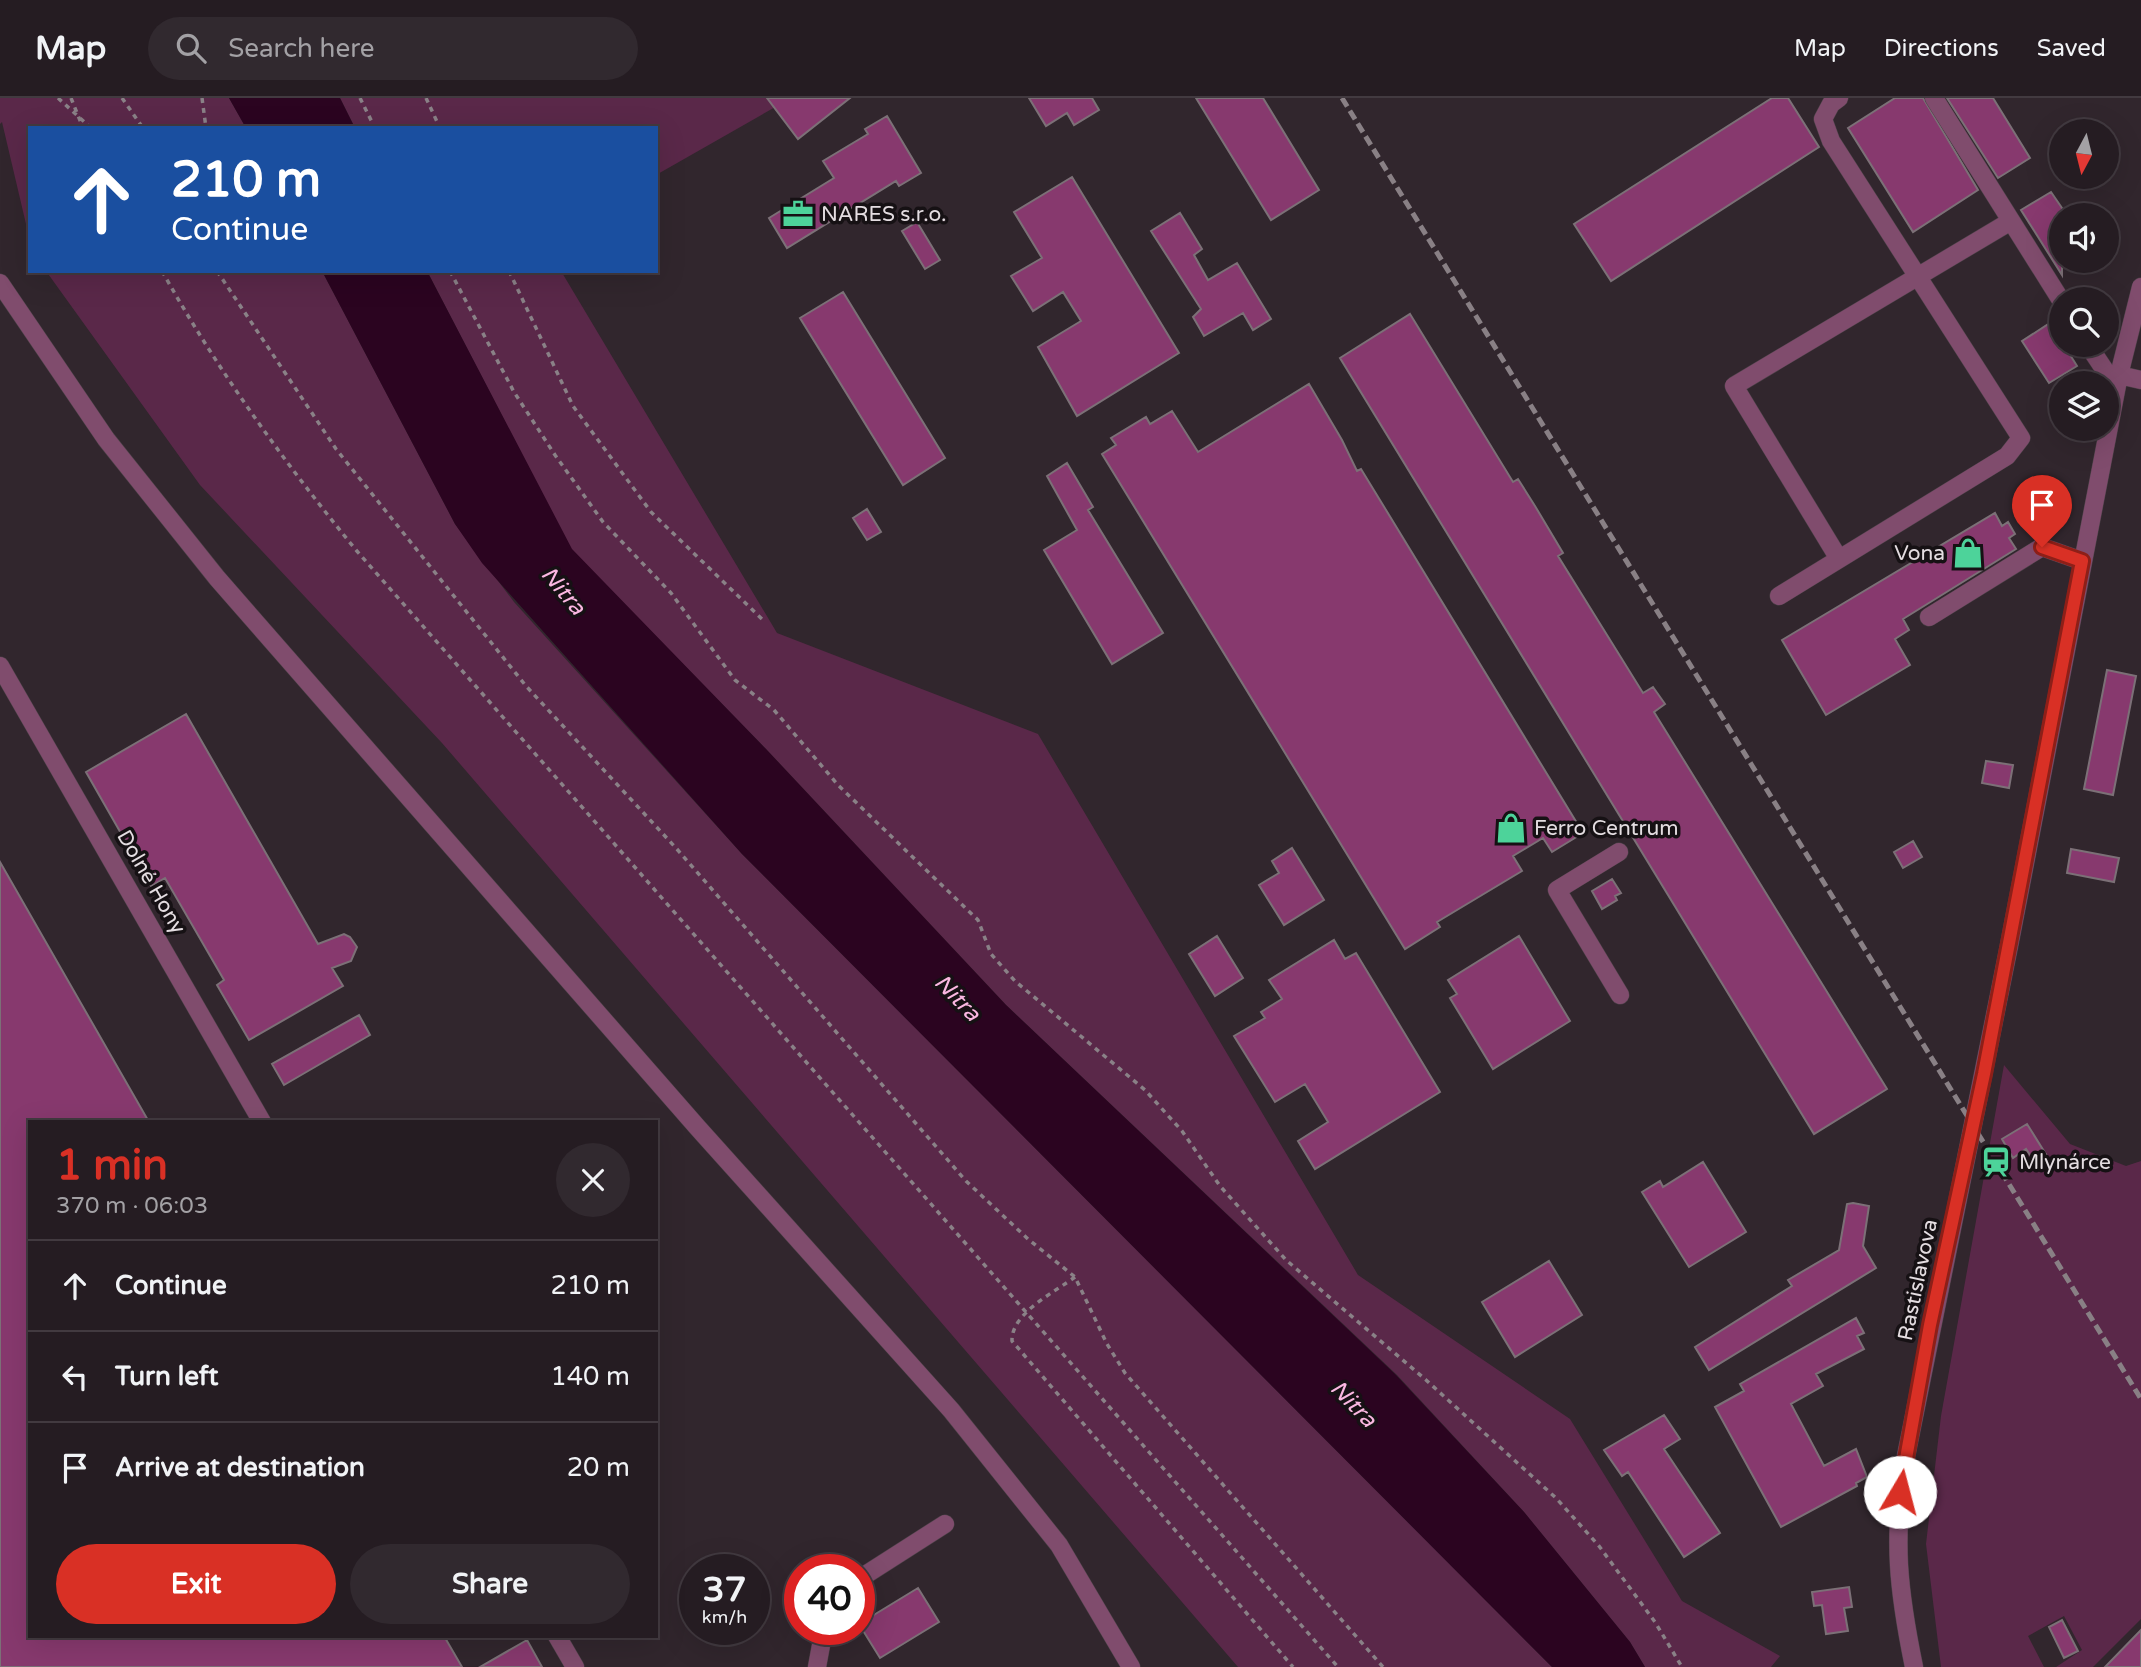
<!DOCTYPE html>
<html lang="en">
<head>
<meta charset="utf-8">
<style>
	:root { --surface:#251c22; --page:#31292f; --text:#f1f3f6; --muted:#a3a1a5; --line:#423a40; --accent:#d93025 }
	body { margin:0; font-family:"Varela Round",sans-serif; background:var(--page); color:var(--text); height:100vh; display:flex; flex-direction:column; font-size:26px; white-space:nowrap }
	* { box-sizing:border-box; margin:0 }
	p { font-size:23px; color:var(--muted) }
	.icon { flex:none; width:38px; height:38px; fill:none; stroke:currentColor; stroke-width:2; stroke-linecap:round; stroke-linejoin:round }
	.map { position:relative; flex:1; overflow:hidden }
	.drawer { position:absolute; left:28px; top:1022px; width:630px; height:518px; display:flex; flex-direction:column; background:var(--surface); border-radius:0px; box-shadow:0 7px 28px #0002,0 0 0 2px var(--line) }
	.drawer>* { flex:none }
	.hud { position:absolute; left:28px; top:28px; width:630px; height:147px; border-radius:0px; box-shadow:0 7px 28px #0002,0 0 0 2px var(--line); background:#1a4fa0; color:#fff; overflow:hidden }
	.needle { width:46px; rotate:187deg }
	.buttons { position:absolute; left:2049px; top:21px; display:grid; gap:14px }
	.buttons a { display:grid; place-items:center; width:70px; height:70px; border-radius:50%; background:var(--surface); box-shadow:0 7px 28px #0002,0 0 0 2px var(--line); font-size:35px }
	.speed { position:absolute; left:679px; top:1456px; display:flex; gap:14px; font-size:35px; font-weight:700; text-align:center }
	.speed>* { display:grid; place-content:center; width:91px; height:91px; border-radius:50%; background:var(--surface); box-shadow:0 7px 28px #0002,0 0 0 2px var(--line); line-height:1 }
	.speed small { font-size:18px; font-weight:400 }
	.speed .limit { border:10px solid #d22; background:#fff; color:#111 }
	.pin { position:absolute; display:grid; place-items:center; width:60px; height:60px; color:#fff; margin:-72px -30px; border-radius:50% 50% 50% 0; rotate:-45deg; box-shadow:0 0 7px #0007 }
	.pin .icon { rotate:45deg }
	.me { position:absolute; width:77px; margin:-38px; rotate:8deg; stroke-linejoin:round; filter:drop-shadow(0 0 5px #0008) }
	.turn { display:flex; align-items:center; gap:24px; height:147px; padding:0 28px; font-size:32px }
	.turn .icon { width:91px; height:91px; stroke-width:2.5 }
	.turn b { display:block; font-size:49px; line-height:60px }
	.round { display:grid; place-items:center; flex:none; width:74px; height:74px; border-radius:37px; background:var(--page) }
	.head { display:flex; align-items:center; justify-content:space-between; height:119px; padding:0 28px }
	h1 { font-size:42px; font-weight:700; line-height:52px; color:var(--accent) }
	.action { display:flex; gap:14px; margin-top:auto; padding:14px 28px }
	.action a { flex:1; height:80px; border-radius:42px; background:var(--accent); color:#fff; font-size:28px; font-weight:700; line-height:80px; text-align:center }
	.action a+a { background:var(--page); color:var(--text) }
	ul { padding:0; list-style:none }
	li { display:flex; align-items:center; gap:21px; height:91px; padding:0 28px; border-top:2px solid var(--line) }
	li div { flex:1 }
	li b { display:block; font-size:26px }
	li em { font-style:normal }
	header { display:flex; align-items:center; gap:42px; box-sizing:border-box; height:98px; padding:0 35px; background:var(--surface); border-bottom:2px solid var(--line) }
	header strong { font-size:33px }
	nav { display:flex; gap:38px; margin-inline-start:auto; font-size:24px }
	.search { width:490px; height:63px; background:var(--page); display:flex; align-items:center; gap:18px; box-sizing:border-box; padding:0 24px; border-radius:38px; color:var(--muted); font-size:26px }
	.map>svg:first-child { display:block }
</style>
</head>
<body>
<header>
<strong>Map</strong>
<div class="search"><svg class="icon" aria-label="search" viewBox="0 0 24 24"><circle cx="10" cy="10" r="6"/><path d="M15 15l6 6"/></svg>Search here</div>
<nav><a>Map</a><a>Directions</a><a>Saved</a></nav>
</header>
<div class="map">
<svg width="2141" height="1569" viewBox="0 0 2141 1569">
	<rect width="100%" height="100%" fill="#31262d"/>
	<path fill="#5a2849" d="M0,0H229L246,30H30V143L2,24L0,26Z
		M340,0H791L656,77V30H355Z
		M46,173H322L455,426L514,504L742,756L1552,1569H1238L442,645L200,387Z
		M427,173H561L777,535L1038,636L1358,1177L1570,1321L1682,1503L1780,1558L1771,1569H1645L1630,1544L1524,1414L1397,1277L1006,907L766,651L571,451Z
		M2004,967L2070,1046L2126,1068L2141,1063V1521L2093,1569H2056L2082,1552L2064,1518L2028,1538L2044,1569H1941L1926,1446L1941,1318Z"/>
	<path fill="#2b0420" d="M229,0H340L355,30H246Z
		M322,173H427L572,451L766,651L1006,907L1396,1277L1524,1414L1630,1544L1645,1569H1552L742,756L482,465L455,426Z"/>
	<path fill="#87396e" stroke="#7c7077" stroke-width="2" d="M767,0H850L798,41Z
		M1029,0H1092L1099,12L1074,27L1067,15L1046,28Z
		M1196,0H1263L1319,92L1271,122Z
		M1772,0H1788L1819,49L1611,183L1574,126Z
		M1895,0H1923L1978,92L1913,134L1848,30Z
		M1947,0H1993L2030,60L1998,80Z
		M887,18L921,75L899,88L896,83L787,150L769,120L834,80L823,63L868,36L865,31Z
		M1072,79L1179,255L1077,318L1038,249L1081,223L1063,194L1033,213L1011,178L1042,160L1014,114Z
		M2051,94L2062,110V177L2021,112Z
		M1180,115L1202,151L1194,157L1208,182L1237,165L1271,221L1253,232L1243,215L1204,238L1193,219L1201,211L1151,133Z
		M917,124L940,162L925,171L902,133Z
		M843,194L945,360L903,387L800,220Z
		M1410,216L1513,384L1518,381L1535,408L1563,455L1558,458L1643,595L1653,589L1665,606L1654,614L1887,991L1814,1036L1340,260Z
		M2050,225L2077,268L2049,285L2022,243Z
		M1309,286L1342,342L1357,373L1361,371L1583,735L1552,754L1543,740L1513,758L1522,773L1437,824L1440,829L1405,851L1102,356L1116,347L1111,340L1146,319L1150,326L1172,313L1198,354Z
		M1067,365L1093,409L1088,412L1163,535L1112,566L1044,452L1077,432L1047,378Z
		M867,411L881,434L867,442L853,420Z
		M1995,415L2002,428L2008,424L2015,436L2009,440L2016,451L1903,521L1909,532L1895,541L1910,567L1826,617L1782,542Z
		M2107,572L2136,578L2113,697L2084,691Z
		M186,616L318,846L344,836L350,839L357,849L351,863L332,870L343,888L249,942L217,887L224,882L165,780L151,788L86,674Z
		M1986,663L2013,667L2009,690L1982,685Z
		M1913,743L1922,759L1903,770L1894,754Z
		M1292,750L1324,802L1284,827L1259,787L1279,775L1272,763Z
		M2071,751L2119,760L2114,784L2067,775Z
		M0,764L149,1024H30V1538H444L462,1569H0Z
		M1612,781L1621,795L1615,798L1617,802L1602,811L1592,793Z
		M1217,838L1243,880L1215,898L1189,856Z
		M1519,838L1570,923L1493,971L1450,900L1457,896L1448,882Z
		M1334,842L1345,861L1356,855L1440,994L1315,1071L1298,1043L1328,1024L1305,986L1275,1004L1234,938L1265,920L1261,914L1282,901L1269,882Z
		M359,917L370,937L284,987L272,966Z
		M2027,1026L2047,1058L2036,1066L2026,1051L2013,1060L2002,1041Z
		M1703,1064L1746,1134L1689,1169L1642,1094L1660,1083L1663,1089Z
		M1853,1105L1869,1108L1863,1148L1876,1170L1709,1272L1695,1249L1792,1188L1788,1182L1839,1152L1847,1106Z
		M1549,1163L1582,1217L1515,1259L1482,1204Z
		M1856,1220L1864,1235L1857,1238L1864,1251L1816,1276L1823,1288L1791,1306L1824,1368L1856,1351L1867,1379L1856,1385L1857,1388L1781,1429L1715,1309L1744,1293L1740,1286Z
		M1664,1317L1680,1341L1664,1351L1720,1435L1684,1459L1628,1374L1622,1378L1604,1352Z
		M1849,1489L1852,1509L1844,1510L1848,1533L1826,1536L1822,1507L1814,1508L1812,1494Z
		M918,1490L939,1524L880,1560L859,1526Z
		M2062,1522L2078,1553L2064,1560L2049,1529Z
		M2141,1532V1569H2105Z
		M527,1542L542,1569H480Z"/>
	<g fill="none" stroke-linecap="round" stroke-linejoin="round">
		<g stroke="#4e434a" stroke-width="19">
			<path id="minor" d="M1934,0L2062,204
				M0,185L106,341L217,480L698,1030L951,1312L1059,1447L1131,1569
				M2088,247L2116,289
				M2119,277L2141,282
				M1839,461L1734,288L2011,123
				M1779,498L2007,358L2021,340L1831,43L1823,21L1831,6L1839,0
				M1929,519L2042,449L2082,463
				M0,568L262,1024
				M1619,754L1557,792L1620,897
				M859,1481L945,1426
				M557,1538L575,1569
				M817,1569L824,1531
				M1914,1569C1898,1491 1893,1443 1905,1363L2009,848L2119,277L2141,189"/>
		</g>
		<path stroke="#8a8187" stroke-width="3.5" stroke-dasharray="5 5" stroke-linecap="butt" d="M58,0L91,30
			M71,0L83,30
			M122,0L143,30
			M202,0L206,30
			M360,0L375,30
			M426,0L440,30
			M162,173C218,273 284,364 356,452L1338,1569
			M217,173L336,351L526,588L676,750L966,1083L1028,1141L1075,1179L1107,1246L1125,1275L1383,1569
			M450,173L514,294L555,357L603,424L671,495L735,582L774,612L838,687L978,822L991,856L1015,883L1145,992L1182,1033L1220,1088L1286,1162L1426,1282L1556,1400L1599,1448L1655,1524L1682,1569
			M509,173L573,308L651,414L763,522
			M1075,1179C1055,1194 1011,1215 1012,1243L1293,1569"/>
		<use href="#minor" stroke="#804c6d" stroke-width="18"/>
		<path stroke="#898085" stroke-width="5" stroke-dasharray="10 5" stroke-linecap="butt" d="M1342,0L2141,1301"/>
	</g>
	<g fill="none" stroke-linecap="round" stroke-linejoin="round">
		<g stroke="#8d1f18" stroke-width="18">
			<path id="route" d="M1900,1394L1930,1227L1984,976L2082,463L2042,449"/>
		</g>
		<use href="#route" stroke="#d93025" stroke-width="12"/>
	</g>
	<defs>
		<g id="office-bare" transform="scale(2.415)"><path d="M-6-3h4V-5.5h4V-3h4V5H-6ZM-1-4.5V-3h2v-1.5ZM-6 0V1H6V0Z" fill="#4dd39a" stroke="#161114" stroke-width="2.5" paint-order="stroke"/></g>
		<g id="shop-bare" transform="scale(2.415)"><path d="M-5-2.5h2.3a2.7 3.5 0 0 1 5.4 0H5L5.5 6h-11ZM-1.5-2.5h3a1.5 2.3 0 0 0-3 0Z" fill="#4dd39a" stroke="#161114" stroke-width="2.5" paint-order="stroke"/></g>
		<g id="station-bare" transform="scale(2.415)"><path d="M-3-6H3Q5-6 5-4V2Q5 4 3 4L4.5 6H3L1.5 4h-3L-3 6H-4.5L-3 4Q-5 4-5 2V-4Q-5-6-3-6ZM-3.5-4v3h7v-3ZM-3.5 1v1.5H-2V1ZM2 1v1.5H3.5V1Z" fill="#4dd39a" stroke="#161114" stroke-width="2.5" paint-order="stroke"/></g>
	</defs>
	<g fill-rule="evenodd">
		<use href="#office-bare" x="798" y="116"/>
		<use href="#shop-bare" x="1968" y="455"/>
		<use href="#shop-bare" x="1511" y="730"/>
		<use href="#station-bare" x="1996" y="1064"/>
	</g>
	<g text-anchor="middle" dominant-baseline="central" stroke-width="7" stroke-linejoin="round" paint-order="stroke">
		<g font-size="21" fill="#e4dde1" stroke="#161114" text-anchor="start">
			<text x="821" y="116">NARES s.r.o.</text>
			<text x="1945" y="455" text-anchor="end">Vona</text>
			<text x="1534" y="730">Ferro Centrum</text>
			<text x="2019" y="1064">Mlynárce</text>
		</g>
		<g font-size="21" fill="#e4dde1" stroke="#161114">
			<text transform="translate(151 784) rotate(60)">Dolné Hony</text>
			<text transform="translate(1918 1182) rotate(-78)">Rastislavova</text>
		</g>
		<g font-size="23" font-style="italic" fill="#fab7e1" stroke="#161114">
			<text transform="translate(563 493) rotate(50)">Nitra</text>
			<text transform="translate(957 900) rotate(46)">Nitra</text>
			<text transform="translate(1353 1306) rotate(46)">Nitra</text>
		</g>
	</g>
</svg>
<div class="buttons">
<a><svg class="needle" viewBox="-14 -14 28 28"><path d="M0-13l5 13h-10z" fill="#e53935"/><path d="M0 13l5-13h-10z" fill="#a3a1a5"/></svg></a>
<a><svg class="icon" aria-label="sound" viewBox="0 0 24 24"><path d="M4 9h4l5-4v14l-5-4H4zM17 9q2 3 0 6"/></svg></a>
<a><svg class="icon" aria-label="search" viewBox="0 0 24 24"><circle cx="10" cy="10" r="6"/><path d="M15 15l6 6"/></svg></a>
<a><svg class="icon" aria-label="layers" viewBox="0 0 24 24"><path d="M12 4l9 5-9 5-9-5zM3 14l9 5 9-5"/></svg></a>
</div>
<div class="speed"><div>37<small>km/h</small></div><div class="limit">40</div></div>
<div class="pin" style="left:2042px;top:449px;background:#d93025"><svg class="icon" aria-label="arrive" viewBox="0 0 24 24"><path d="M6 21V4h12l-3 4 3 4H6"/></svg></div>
<svg class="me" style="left:1900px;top:1394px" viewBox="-20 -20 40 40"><circle r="19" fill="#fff"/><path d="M0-13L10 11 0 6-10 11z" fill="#d93025"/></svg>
<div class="hud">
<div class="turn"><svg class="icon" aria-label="ahead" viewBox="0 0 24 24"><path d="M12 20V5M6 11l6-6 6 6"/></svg><div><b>210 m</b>Continue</div></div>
</div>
<section class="drawer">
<div class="head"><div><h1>1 min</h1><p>370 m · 06:03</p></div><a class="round"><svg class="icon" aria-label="close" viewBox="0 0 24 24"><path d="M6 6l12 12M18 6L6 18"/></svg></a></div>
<ul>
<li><svg class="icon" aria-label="ahead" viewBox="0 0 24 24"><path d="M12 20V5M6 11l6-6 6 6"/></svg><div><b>Continue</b></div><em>210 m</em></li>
<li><svg class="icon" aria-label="left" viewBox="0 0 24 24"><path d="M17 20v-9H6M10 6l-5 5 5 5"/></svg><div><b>Turn left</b></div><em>140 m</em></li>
<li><svg class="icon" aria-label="arrive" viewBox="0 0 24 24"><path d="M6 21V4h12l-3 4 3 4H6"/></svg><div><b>Arrive at destination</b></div><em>20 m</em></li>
</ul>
<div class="action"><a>Exit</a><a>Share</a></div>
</section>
</div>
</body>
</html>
